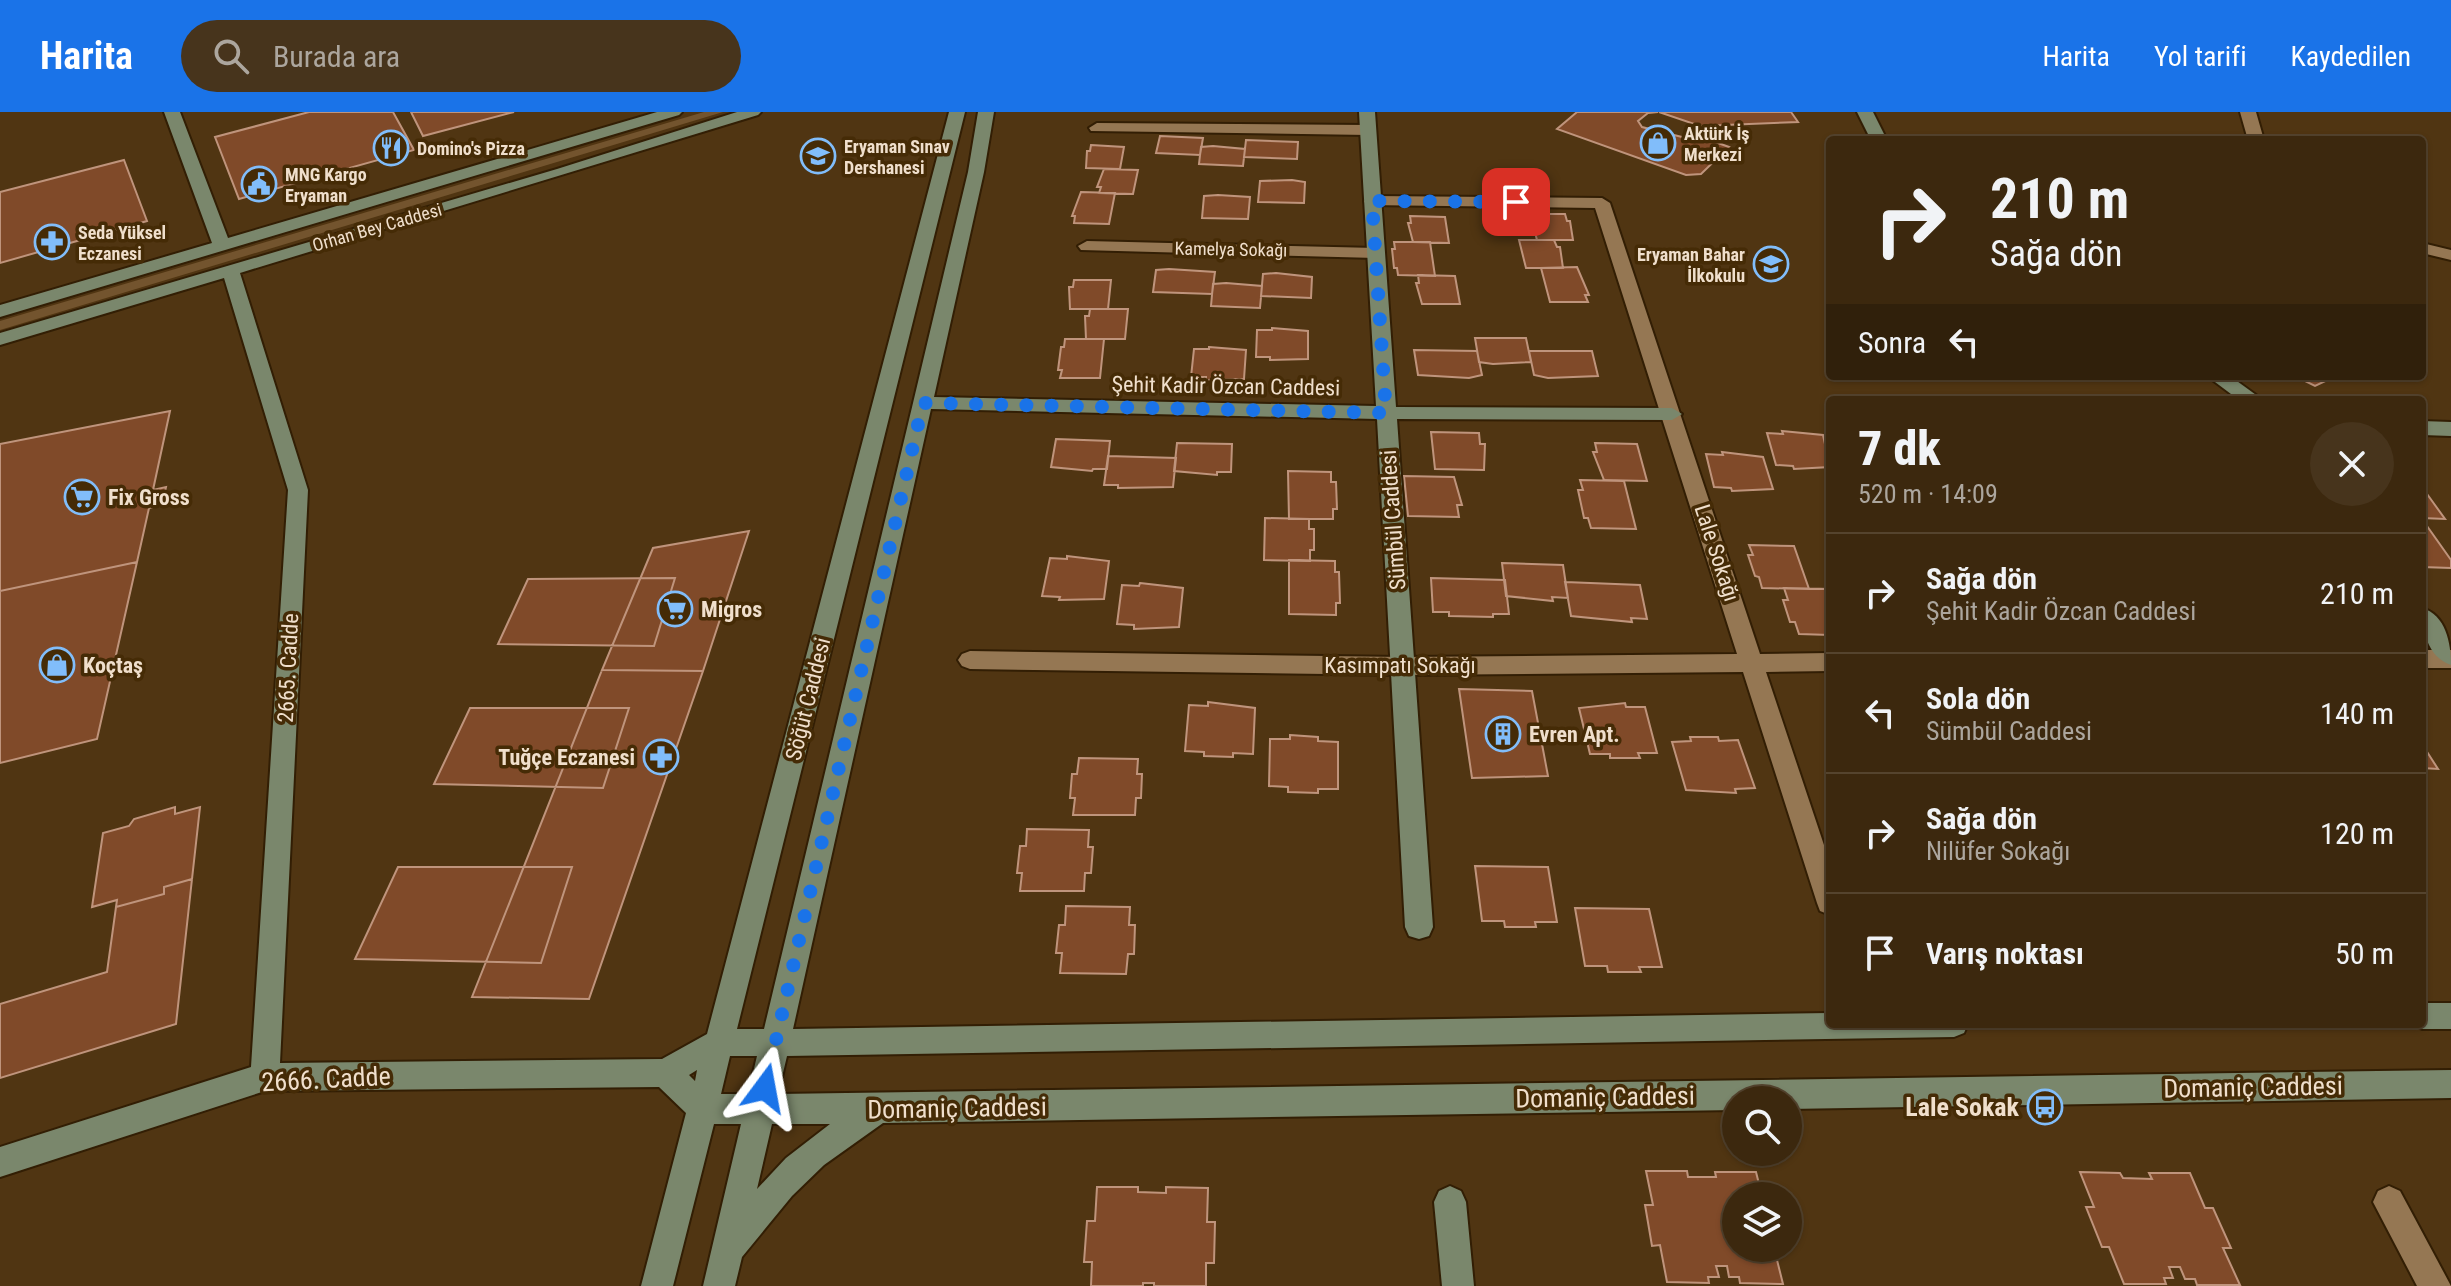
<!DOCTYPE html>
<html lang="tr">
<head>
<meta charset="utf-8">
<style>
	:root { --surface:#3c280e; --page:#47341c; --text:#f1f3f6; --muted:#aca69e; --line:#55442e; --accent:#1a73e8 }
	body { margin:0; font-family:"Roboto Condensed",sans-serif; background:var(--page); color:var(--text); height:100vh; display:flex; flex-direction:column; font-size:30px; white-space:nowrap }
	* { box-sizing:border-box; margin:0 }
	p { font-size:26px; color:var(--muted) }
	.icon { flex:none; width:44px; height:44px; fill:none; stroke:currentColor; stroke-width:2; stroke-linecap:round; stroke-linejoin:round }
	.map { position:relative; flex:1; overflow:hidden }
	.sheet { position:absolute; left:1826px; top:284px; width:600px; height:632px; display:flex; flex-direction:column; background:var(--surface); border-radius:8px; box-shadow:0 2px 6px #0004,0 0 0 2px var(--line) }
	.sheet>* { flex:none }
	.top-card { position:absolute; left:1826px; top:24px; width:600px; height:244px; border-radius:8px; box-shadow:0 2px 6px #0004,0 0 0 2px var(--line); background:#3c280e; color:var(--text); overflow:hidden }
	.tools { position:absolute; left:1722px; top:974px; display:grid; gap:16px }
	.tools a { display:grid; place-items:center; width:80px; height:80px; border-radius:50%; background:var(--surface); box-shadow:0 2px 6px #0004,0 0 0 2px var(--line); font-size:40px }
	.pin { position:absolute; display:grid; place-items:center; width:68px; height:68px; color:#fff; margin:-34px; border-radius:16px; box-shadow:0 4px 12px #0006 }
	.me { position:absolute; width:88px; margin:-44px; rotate:13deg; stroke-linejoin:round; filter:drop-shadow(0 0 6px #0008) }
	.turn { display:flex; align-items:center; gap:28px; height:168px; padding:0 32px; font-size:36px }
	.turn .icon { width:104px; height:104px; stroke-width:2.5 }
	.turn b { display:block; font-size:56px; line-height:68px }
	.then { display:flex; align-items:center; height:76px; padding:0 32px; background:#0003; gap:16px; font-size:30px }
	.round { display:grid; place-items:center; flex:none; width:84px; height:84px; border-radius:42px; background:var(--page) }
	.summary { display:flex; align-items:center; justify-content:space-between; height:136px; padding:0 32px }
	h1 { font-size:48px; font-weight:800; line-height:60px }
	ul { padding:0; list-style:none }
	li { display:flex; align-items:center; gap:24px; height:120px; padding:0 32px; border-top:2px solid var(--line) }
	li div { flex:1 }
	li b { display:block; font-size:30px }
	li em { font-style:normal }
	header { display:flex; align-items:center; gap:48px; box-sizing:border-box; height:112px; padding:0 40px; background:var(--accent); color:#fff }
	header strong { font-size:38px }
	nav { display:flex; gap:44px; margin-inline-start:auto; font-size:28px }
	.search { width:560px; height:72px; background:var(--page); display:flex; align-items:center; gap:20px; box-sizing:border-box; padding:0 28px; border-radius:44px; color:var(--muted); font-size:30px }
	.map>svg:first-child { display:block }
</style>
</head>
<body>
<header>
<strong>Harita</strong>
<div class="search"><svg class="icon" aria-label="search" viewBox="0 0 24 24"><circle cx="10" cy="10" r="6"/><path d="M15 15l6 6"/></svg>Burada ara</div>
<nav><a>Harita</a><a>Yol tarifi</a><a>Kaydedilen</a></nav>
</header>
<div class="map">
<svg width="2451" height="1174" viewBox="0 0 2451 1174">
	<rect width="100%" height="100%" fill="#503512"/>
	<path fill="#73542e" d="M704,0H723L0,218V209Z"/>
	<path fill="#804a29" stroke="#bf947c" stroke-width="2" d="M309,0H393L414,38L239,87L215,25Z
		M411,0H514L423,24Z
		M1577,0H1658L1648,1L1638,9L1642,15L1694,28L1707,27L1729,35L1701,62L1686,63L1557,17Z
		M1659,0H1791L1798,10L1700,14Z
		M1160,24L1203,26L1200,43L1156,41Z
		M1246,28L1298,30L1297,47L1244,45Z
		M1091,33L1124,35L1120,57L1086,56L1087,39H1090Z
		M1213,34L1245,37L1243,54L1199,52L1201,35Z
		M124,48L147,109L0,151V80Z
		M1104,57L1138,58L1133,82L1099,81L1101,75H1097Z
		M1292,68L1305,70L1304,91L1258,90L1260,69Z
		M1081,80L1115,81L1109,112L1074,111L1075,104H1072Z
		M1218,83L1250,85L1248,107L1202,106L1204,84Z
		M1530,102H1565L1567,109H1570L1573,128H1537Z
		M1410,104L1445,105L1449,131L1413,130L1408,111H1411Z
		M1519,128H1554L1557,135H1560L1563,156H1526Z
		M1394,130H1430L1435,164L1398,163L1397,156H1394L1392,137H1395Z
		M1577,155L1589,183H1585L1588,190H1550L1541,156Z
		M1169,157L1215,160L1212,182L1153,180L1156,158Z
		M1276,161L1312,165L1311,186L1261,184L1263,162Z
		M1418,163L1455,164L1460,192H1422L1416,171H1419Z
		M1074,168H1111L1108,197H1070L1069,175H1073Z
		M1226,171L1262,174L1260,196L1211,194L1213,172Z
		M1090,197H1128L1125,227H1086L1085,204H1089Z
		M1272,216L1308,219V247L1270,248V245H1256L1257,218H1272Z
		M1475,226H1526L1531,250L1493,252L1479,250Z
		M1065,227H1104L1100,266H1060L1062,258H1058L1061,235H1064Z
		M1209,235L1246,238L1244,267L1206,268V265H1191L1194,237H1209Z
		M1414,238L1477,239L1482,263L1469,266L1418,263Z
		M1529,239H1592L1598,264L1548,266L1534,263Z
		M2295,264H2336L2315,274Z
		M170,299L153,378L166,375L162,393L149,396L137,450L0,479V332Z
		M1782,319L1823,323L1830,355L1794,357L1793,354L1776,353L1767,321L1783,322Z
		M1431,320L1479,321L1480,332H1485L1484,358L1435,357Z
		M1056,327L1110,329L1107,357H1093L1092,359L1051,355Z
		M1177,331L1232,332L1231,360H1217V363L1174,359Z
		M1595,331L1637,332L1647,369L1604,368L1593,340H1597Z
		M1722,340L1763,345L1773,377L1732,379L1731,376L1714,375L1706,342L1723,343Z
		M1108,344L1176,346L1173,375L1118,376V373H1104Z
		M1288,359L1331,360V370H1336L1337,397H1333V407H1289Z
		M1404,364L1454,365L1462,393H1457L1459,405L1408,404Z
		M1580,368L1624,369L1636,417L1591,416L1588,406H1584L1578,378H1583Z
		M2422,375L2445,407L2422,406Z
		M1265,406L1309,407V417H1314V438H1310V449L1264,448Z
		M2422,407L2451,448V456L2422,455Z
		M749,419L703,559L602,558L653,436Z
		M1749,433L1794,434L1809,477L1762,476L1759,465L1755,464L1748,443H1753Z
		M1067,444L1109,449L1104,487L1059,488L1060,485L1042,484L1050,446L1067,447Z
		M1289,448L1335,449V460H1339L1340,491H1336V503L1289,502Z
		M137,450L97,627L0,651V479Z
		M1502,451L1563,453L1568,486L1552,485L1553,489L1506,484Z
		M675,466L654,534L498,532L528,467Z
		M1431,466L1505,468L1509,502H1493V505L1449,504V500H1433Z
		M1565,470L1640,473L1647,507L1631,506L1632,510L1571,504Z
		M1140,471L1183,476L1179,515L1134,517V513L1117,512L1122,473L1139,474Z
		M1784,476L1830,477V523L1799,522L1795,510H1790L1783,488H1788Z
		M602,558L703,559L589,887L472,885Z
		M1459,577L1532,579L1548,664L1472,666Z
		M1208,590L1255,596L1253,642L1233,641V645L1204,644V640L1185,639L1189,593L1208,594Z
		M1625,591L1626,595H1645L1657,641H1638L1640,646H1610V642H1590L1579,596Z
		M470,596H629L603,676L434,672Z
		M1290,623L1318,625V629L1338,630V677H1318V681L1288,680V675L1269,674L1270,627H1290Z
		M1690,625H1718L1719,629L1738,628L1755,676L1735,677L1736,681L1686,678L1672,630L1691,629Z
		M2422,632L2438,657L2422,656Z
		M1079,646L1138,647L1137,662H1142L1141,686H1136L1135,703H1073L1075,686H1070L1072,662H1077Z
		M175,695V702L200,695L192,767L164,775V782L116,795L117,788L92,795L103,721L129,714L134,707Z
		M1027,717L1089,718L1088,735H1093L1091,761H1085L1084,779H1020L1022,761H1017L1020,734H1026Z
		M1475,754L1548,755L1557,810H1535L1536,815H1505L1504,809H1482Z
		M398,755H572L541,851L355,847Z
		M192,767L176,912L0,966V892L107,860L116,795L164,782V775Z
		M1066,794L1130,795L1129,813H1135L1134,842H1128L1126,862L1060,861L1062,841H1056L1059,813H1065Z
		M1575,796L1649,797L1662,855H1639L1641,860H1608L1607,854H1585Z
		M1646,1059H1687L1688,1065H1716L1715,1060H1756L1762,1084H1736V1136H1774L1783,1172L1740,1171L1739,1165H1729L1727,1154H1716L1719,1165H1708L1709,1171L1667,1170L1660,1133L1652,1134L1645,1093H1653Z
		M2080,1060L2120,1061L2123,1066L2152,1067L2149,1061H2190L2205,1096H2213L2231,1136H2223L2240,1173H2197L2195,1167H2185L2180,1155H2169L2173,1166H2164L2166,1172H2124L2109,1135H2102L2086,1095H2094Z
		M1097,1075H1138V1080L1166,1081V1075L1208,1076L1207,1110H1215L1214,1151H1206V1174H1154V1171H1143V1174H1091L1092,1150H1084L1087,1109H1095Z"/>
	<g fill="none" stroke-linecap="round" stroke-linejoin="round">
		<g stroke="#321e04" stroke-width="4">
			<path id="street" d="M2240,0H2256L2264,28H2248Z
				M1097,11L1368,13L1376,18L1368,23L1091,19L1089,16Z
				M1372,84L1602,86L1610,91L1760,542L1830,541V559L1766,560L1830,751V803L1820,799L1817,791L1743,560L1403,563L970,557L962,554L958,548L962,542L970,539L1403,545L1737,542L1595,96L1366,93L1364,89Z
				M1087,129L1376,136L1385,141L1376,146L1081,138L1078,134Z
				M2422,131L2451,138V148L2422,141Z
				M2422,538H2451V556H2422Z
				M2389,1074L2400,1079L2451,1174H2417L2373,1090L2378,1079Z"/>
		</g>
		<g stroke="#321e04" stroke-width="4">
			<path id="secondary" d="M164,0H180L228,126L657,0H682L679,3L0,205V193L212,131Z
				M737,0H761L758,3L240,161L308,378L280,951L662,947L707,922L949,0H965L737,917H764L968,60L978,0H994L984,60L934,285L1376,294L1359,0H1375L1396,295L1672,296L1682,302L1672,308L1397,307L1433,815L1429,824L1419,827L1409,824L1405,815L1377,307L931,297L793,917L1830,901V912H1968L1964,921L1954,925L787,944L778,982L2451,958V986L1788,997V988H1736V998L883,1011L824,1053L792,1084L742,1145L735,1174H703L741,1012H714L673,1174H641L686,1001L659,975L265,979L0,1065V1035L251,955L288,378L224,166L0,233V221L557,57ZM730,944H757L748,982H721ZM697,958L695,969L689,963ZM772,1012H830L786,1046L757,1077Z
				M1857,0H1873L1887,28H1871Z
				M2207,264H2230L2263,288H2239Z
				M2422,309L2451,310V324L2422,323Z
				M2422,496C2446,503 2451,531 2451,553C2427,545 2422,517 2422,496Z
				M2422,891H2451V917H2422L2412,913L2422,912Z
				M1450,1074L1461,1079L1466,1090L1474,1174H1442L1434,1090L1439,1079Z"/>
		</g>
		<use href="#street" fill="#957753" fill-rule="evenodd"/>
		<use href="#secondary" fill="#7a876c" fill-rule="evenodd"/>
	</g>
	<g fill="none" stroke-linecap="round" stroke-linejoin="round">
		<path stroke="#1a73e8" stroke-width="14" stroke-dasharray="0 25.2" d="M765,976L923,291L1386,301L1372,89L1516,90"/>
	</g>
	<defs>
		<g id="shop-ring" transform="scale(1.8)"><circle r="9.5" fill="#452b06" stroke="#81bdfa" stroke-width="1.5"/><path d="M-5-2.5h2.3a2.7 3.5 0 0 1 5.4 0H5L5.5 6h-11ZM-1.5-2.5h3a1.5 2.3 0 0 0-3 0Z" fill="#81bdfa"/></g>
		<g id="restaurant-ring" transform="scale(1.8)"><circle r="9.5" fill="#452b06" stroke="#81bdfa" stroke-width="1.5"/><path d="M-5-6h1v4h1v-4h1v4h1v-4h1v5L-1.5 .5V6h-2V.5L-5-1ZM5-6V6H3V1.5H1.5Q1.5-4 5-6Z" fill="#81bdfa"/></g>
		<g id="school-ring" transform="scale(1.8)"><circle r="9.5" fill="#452b06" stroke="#81bdfa" stroke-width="1.5"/><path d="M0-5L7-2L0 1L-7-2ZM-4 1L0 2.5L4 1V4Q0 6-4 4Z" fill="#81bdfa"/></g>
		<g id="civic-ring" transform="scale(1.8)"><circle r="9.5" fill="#452b06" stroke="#81bdfa" stroke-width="1.5"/><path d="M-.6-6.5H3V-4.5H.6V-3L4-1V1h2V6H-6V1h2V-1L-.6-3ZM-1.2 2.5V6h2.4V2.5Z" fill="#81bdfa"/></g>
		<g id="pharmacy-ring" transform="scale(1.8)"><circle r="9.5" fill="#452b06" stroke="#81bdfa" stroke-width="1.5"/><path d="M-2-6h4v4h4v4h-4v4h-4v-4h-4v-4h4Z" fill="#81bdfa"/></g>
		<g id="supermarket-ring" transform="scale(1.8)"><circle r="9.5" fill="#452b06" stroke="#81bdfa" stroke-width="1.5"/><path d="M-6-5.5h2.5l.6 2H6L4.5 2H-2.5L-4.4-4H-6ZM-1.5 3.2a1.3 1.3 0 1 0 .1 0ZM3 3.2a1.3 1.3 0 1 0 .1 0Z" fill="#81bdfa"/></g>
		<g id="building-ring" transform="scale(1.8)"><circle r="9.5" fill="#452b06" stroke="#81bdfa" stroke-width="1.5"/><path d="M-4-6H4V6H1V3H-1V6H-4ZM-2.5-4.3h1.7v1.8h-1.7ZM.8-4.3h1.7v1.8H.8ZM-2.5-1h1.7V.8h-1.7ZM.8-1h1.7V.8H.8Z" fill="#81bdfa"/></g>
		<g id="bus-ring" transform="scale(1.8)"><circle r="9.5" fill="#452b06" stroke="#81bdfa" stroke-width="1.5"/><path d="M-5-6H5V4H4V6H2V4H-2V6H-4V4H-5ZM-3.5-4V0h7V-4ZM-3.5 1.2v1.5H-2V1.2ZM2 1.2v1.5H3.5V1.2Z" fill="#81bdfa"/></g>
	</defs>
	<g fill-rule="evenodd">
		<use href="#shop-ring" x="1658" y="31"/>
		<use href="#restaurant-ring" x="391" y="36"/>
		<use href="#school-ring" x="818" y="44"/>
		<use href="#civic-ring" x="259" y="72"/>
		<use href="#pharmacy-ring" x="52" y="130"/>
		<use href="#school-ring" x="1771" y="152"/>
		<use href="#supermarket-ring" x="82" y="385"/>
		<use href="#supermarket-ring" x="675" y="497"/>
		<use href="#shop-ring" x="57" y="553"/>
		<use href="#building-ring" x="1503" y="622"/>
		<use href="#pharmacy-ring" x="661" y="645"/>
		<use href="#bus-ring" x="2045" y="995"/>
	</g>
	<g text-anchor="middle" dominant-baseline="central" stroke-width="7" stroke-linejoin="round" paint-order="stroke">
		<g font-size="18" font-weight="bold" fill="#f0dfcc" stroke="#452b06" text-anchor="start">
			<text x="1684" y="21">Aktürk İş<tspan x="1684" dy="21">Merkezi</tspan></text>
			<text x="844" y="34">Eryaman Sınav<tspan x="844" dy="21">Dershanesi</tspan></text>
			<text x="417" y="36">Domino's Pizza</text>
			<text x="285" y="62">MNG Kargo<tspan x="285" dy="21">Eryaman</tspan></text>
			<text x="78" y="120">Seda Yüksel<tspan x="78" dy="21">Eczanesi</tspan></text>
			<text x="1745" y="142" text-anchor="end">Eryaman Bahar<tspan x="1745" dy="21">İlkokulu</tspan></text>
		</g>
		<g font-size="18" fill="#f0dfcc" stroke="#452b06">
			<text transform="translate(377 115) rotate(-16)">Orhan Bey Caddesi</text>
			<text transform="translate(1231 137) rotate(1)">Kamelya Sokağı</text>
		</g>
		<g font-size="22" fill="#f0dfcc" stroke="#452b06">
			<text transform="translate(1226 274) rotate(1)">Şehit Kadir Özcan Caddesi</text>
			<text transform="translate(1393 408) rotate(-94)">Sümbül Caddesi</text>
			<text transform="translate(1717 441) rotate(72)">Lale Sokağı</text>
			<text x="1400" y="553">Kasımpatı Sokağı</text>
			<text transform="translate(288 556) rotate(-87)">2665. Cadde</text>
			<text transform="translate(808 587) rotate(-76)">Söğüt Caddesi</text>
		</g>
		<g font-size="22" font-weight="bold" fill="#f0dfcc" stroke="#452b06" text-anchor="start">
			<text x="108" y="385">Fix Gross</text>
			<text x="701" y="497">Migros</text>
			<text x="83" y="553">Koçtaş</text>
			<text x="1529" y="622">Evren Apt.</text>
			<text x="635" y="645" text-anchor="end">Tuğçe Eczanesi</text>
		</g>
		<g font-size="26" fill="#f0dfcc" stroke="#452b06">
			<text transform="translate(326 967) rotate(-3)">2666. Cadde</text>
			<text transform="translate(2253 975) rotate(-1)">Domaniç Caddesi</text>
			<text transform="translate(1605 985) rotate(-1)">Domaniç Caddesi</text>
			<text transform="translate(957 996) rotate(-1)">Domaniç Caddesi</text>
		</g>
		<g font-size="26" font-weight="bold" fill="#f0dfcc" stroke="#452b06" text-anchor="end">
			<text x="2019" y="995">Lale Sokak</text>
		</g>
	</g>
</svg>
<div class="tools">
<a><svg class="icon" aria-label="search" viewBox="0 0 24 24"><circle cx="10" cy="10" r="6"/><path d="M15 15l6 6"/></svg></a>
<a><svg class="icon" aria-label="layers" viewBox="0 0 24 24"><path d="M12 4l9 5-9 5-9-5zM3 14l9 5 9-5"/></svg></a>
</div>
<div class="pin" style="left:1516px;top:90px;background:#d93025"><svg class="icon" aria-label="arrive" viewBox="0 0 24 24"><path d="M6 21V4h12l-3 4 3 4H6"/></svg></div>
<svg class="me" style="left:765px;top:976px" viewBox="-20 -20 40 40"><path d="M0-17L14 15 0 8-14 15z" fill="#1a73e8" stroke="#fff" stroke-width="4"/></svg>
<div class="top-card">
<div class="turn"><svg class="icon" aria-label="right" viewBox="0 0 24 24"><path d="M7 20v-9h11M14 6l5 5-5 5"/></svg><div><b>210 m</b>Sağa dön</div></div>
<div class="then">Sonra<svg class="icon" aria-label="left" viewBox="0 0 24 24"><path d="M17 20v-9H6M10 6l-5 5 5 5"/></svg></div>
</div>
<section class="sheet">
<div class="summary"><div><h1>7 dk</h1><p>520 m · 14:09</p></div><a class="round"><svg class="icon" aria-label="close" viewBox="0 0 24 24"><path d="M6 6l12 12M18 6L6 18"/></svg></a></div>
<ul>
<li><svg class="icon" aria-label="right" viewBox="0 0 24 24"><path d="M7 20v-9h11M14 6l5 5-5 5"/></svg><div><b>Sağa dön</b><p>Şehit Kadir Özcan Caddesi</p></div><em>210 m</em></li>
<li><svg class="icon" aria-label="left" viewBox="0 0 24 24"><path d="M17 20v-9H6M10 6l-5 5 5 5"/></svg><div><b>Sola dön</b><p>Sümbül Caddesi</p></div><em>140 m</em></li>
<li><svg class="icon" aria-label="right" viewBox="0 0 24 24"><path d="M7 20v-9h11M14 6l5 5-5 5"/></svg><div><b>Sağa dön</b><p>Nilüfer Sokağı</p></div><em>120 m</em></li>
<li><svg class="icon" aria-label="arrive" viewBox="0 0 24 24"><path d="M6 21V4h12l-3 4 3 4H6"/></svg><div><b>Varış noktası</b></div><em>50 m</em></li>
</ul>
</section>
</div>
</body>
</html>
